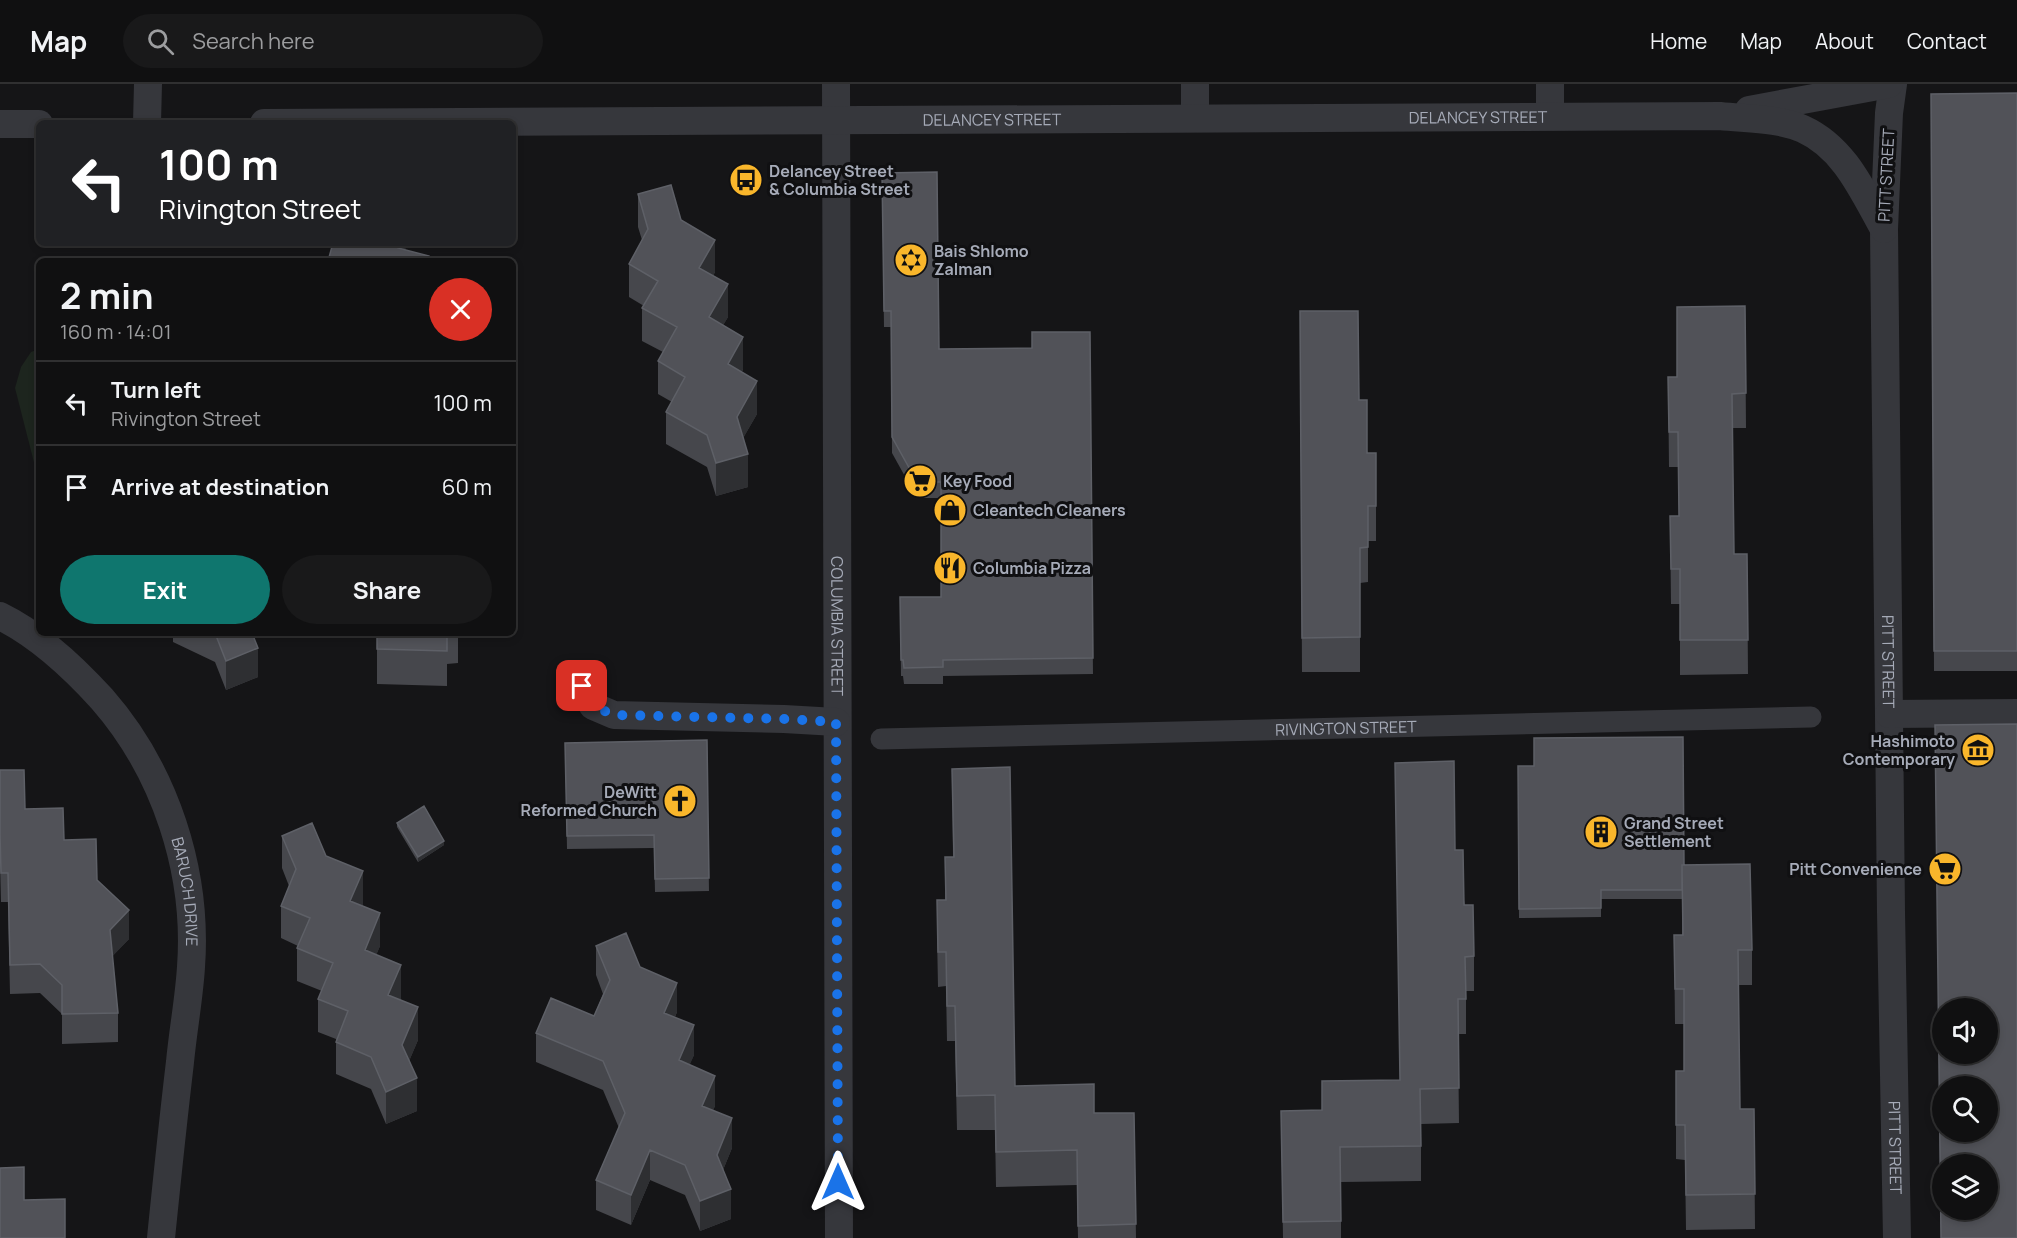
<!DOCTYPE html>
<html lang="en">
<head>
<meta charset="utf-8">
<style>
	:root { --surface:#101011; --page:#19191a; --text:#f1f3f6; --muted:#9c9d9f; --line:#303031; --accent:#0f766e }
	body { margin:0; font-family:Manrope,sans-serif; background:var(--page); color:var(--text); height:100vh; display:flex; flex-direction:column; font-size:22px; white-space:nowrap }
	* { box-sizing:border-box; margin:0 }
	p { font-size:20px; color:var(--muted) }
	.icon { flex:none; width:33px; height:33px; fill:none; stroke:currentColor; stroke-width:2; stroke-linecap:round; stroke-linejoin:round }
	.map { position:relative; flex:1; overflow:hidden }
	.sheet { position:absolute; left:36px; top:174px; width:480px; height:378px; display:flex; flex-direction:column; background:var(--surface); border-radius:9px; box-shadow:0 3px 9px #0003,0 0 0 2px var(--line) }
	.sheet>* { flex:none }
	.guide { position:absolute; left:36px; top:36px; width:480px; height:126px; border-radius:9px; box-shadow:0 3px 9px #0003,0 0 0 2px var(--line); background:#202124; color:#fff; overflow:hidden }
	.tools { position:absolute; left:1932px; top:914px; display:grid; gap:12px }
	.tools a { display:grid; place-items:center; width:66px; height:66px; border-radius:50%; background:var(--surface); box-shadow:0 3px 9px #0003,0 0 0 2px var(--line); font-size:30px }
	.pin { position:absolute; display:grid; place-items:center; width:51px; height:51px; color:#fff; margin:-26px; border-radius:12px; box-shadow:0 3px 9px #0006 }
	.me { position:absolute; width:66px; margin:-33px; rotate:0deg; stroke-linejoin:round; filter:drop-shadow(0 0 4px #0008) }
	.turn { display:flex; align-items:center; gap:21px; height:126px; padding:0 24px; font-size:27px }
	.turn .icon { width:78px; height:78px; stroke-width:2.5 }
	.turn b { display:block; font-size:42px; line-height:51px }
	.round { display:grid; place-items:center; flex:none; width:63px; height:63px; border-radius:32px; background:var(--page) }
	.headline { display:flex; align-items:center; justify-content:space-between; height:102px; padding:0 24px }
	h1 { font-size:36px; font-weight:700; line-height:45px }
	.button { display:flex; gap:12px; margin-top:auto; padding:12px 24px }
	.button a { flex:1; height:69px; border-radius:36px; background:var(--accent); color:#fff; font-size:24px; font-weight:700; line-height:69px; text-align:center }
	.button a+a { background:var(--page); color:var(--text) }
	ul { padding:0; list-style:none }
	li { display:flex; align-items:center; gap:18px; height:84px; padding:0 24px; border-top:2px solid var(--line) }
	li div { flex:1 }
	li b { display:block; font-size:22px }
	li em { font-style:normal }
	header { display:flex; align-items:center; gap:36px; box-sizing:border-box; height:84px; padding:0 30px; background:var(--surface); border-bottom:2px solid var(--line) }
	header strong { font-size:28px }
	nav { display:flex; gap:33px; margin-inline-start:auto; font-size:21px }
	.search { width:420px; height:54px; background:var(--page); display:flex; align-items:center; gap:15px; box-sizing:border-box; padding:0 21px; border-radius:33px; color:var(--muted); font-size:22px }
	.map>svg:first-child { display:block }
</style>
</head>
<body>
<header>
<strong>Map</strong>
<div class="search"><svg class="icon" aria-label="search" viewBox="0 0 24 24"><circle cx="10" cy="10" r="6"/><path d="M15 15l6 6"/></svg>Search here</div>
<nav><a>Home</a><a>Map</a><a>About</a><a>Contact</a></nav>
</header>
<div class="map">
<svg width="2017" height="1154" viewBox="0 0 2017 1154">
	<rect width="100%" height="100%" fill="#151517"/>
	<path fill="#1d251e" d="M39,265V398L15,304L21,283L31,268Z"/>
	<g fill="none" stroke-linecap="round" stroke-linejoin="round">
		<path stroke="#36373c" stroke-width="21" id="s1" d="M881,655L1811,633"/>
		<g stroke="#36373c" stroke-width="28">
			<path id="s2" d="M836,0L839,1154"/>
			<path d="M1195,0V34"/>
			<path d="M1550,0V32"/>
			<path id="s3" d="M1893,0L1889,29L1884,145L1891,828L1897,1154"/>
			<path d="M1749,26L1889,0"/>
			<path d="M147,39L148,0"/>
			<path id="s4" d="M264,39L1720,32C1747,35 1778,34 1803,45C1845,64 1863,108 1884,145"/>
			<path d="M0,40H39"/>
			<path id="s5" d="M0,532C39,551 73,583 102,615C165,687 198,787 191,883C189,915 183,946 180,978C173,1037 167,1095 161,1154"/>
			<path d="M582,602L593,622L614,631L784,635L836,638"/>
			<path d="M1889,630L2017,629"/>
		</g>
	</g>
	<path fill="#46474c" d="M2017,9V587H1934L1931,10Z
		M882,89L939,265L1032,264L1090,248L1093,590L943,592V600H904L903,592H901L900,513H941V414H917L892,369L891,243H884Z
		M638,110L681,136L715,188L713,192L728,233L723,241L743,285L742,288L757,330L743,354L748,403L716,412L707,383L666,360V328L672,318L658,310V277L663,268L642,257V224L644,222L629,213V180L642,156L638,143Z
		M1745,222L1746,344H1732L1734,470H1747L1748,590L1680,591V520H1671L1670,432H1679L1678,383H1669L1668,293H1677Z
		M1300,227L1359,316L1376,422V457H1368V498L1360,499V588H1302Z
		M173,549H252L258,593L226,606L215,578L173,558Z
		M377,549H458V579L447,580V602L377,600Z
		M707,656L709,807L655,808L654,764L567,765L565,659Z
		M1395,679L1455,766L1474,872V907H1466V950H1458L1459,1039L1421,1040V1097L1341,1098V1154H1283L1281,1027L1322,1026L1400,996Z
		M1518,682L1684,781L1752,866V901H1738L1740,1025H1754L1755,1145L1686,1146L1685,1076L1676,1075V987H1684V940H1675L1674,851H1682V815H1601V833L1519,834Z
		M952,685L1015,1002L1094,1029H1134L1136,1154H1078L1077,1101L996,1103L995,1046H957L955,957H947L946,902L938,903L937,851V816H945V773H953Z
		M0,686L25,725L64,756L97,796L129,855L112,872L118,929V958L62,960V930L40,909L10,910L8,818H1L0,778Z
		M397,739L444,761L418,778L397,743Z
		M282,752L326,772L363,820L362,822L380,862L376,871L401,914L400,916L418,956L409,977L417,1027L386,1040L371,1005L336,990V955L318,948V915L322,907L297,897V864L298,862L281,854V822L289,802L282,784Z
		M596,862L640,883L677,928L675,933L694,971L689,981L715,1022L713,1026L732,1064L723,1086L731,1135L700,1147L685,1111L650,1096L631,1141L596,1126V1096L619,1044L603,1006L536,978V949L594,932L603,910L596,891Z"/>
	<path fill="#2e2f32" d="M715,156V188L699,217V184Z
		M399,159H406V163L403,177L398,164Z
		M728,200V233L709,266V233Z
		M743,253V285L728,313V280Z
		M757,297V330L737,365V333Z
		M748,370V403L716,412V379Z
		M258,564V593L226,606V577Z
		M444,757V761L418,778V773Z
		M363,787V820L350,850V817Z
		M129,826V855L110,875V846Z
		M380,829V862L365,899V866Z
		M401,881V914L388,943V911Z
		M677,899V928L664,958V929Z
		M418,923V956L402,994V961Z
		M694,941V971L679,1006V976Z
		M715,992V1022L702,1051V1022Z
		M417,994V1027L386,1040V1008Z
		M732,1034V1064L717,1101V1071Z
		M650,1066V1096L631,1141V1111Z
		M731,1105V1135L700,1147V1117Z"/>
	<path fill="#515258" stroke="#5e6067" stroke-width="1.5" fill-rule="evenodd" d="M2017,9V567H1934L1931,10Z
		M937,88L939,265L1032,264V248H1090L1093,574L943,576V583L904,584L903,576H901L900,513H941V398H917L892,353L891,227H884L882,89Z
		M671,101L681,136L715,156L699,184L728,200L709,233L743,253L728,280L757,297L737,333L748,370L716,379L707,351L666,328L685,293L658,277L677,243L642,224L658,197L629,180L648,145L638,110Z
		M333,159H399L398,164L429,172L428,177H328Z
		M312,174L324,177H311Z
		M1745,222L1746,309L1732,310L1734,470H1747L1748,556H1680V485H1671L1670,432H1679L1678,348H1669L1668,293H1677V223Z
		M1300,227H1358L1359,316H1367V369H1376V422H1368V463L1360,464V553L1302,554Z
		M215,549H252L258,564L226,577Z
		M377,549H447V567L377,565Z
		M2017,640V1154H1941L1935,641ZM1942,924H1988V969H1942ZM1942,1002H1988V1047H1942ZM1942,1080H1988V1125H1942Z
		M1683,653L1684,781H1682V806H1601V824L1519,825L1518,682H1534V654Z
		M707,656L709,794L655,795L654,751L567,752L565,659Z
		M1454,677L1455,766H1463L1464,821H1473L1474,872L1465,873L1466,915H1458L1459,1004L1420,1005L1421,1062L1340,1063L1341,1137L1283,1138L1281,1027L1322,1026V997L1400,996L1395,679Z
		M1010,683L1015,1002L1094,1000V1029H1134L1136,1140L1078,1142L1077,1066L996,1068L995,1011L957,1012L955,922H947L946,868H938L937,816H946L945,773H954L952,685Z
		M0,686H24L25,725L63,724L64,756L96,755L97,796L129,826L110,846L118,929L62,930V901L40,880L10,881L8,789H1L0,749Z
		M424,722L444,757L418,773L397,739Z
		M312,739L326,772L363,787L350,817L380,829L365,866L401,881L388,911L418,923L402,961L417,994L386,1008L371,973L336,958L348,927L318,915L333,879L297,864L310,834L281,822L296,785L282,752Z
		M1750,780L1752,866H1738L1740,1025H1754L1755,1110L1686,1111L1685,1041H1676V987H1684V905H1675L1674,851H1683L1682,781Z
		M626,849L640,883L677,899L664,929L694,941L679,976L715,992L702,1022L732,1034L717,1071L731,1105L700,1117L685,1081L650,1066L631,1111L596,1096L625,1029L603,977L536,949L551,914L594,932L610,896L596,862Z
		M24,1083V1116L65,1115V1154H0V1084Z"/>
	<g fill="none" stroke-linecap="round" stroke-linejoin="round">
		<path stroke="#1a73e8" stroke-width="10" stroke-dasharray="0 18" d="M582,602L593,622L614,631L784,635L836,638L838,1098"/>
	</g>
	<defs>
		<g id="bus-disc" transform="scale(1.725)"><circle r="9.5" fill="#f9b62b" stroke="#101012"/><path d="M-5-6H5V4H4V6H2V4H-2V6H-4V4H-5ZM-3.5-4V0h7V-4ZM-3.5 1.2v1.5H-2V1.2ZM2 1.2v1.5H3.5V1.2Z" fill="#111"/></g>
		<g id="synagogue-disc" transform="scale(1.725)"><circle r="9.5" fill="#f9b62b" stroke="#101012"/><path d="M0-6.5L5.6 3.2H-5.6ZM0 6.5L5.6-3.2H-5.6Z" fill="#111"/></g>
		<g id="supermarket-disc" transform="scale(1.725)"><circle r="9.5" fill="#f9b62b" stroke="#101012"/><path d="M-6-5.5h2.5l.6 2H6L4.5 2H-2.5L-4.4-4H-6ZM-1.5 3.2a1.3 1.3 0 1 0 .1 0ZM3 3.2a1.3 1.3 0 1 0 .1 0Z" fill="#111"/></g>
		<g id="shop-disc" transform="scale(1.725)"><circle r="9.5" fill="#f9b62b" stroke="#101012"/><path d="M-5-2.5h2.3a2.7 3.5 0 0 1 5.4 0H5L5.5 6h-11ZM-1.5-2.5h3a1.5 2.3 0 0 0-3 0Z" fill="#111"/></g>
		<g id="restaurant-disc" transform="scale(1.725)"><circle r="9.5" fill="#f9b62b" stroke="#101012"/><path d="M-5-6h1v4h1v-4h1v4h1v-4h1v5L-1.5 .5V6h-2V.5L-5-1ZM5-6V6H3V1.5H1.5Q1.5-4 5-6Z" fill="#111"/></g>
		<g id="museum-disc" transform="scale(1.725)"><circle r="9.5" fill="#f9b62b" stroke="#101012"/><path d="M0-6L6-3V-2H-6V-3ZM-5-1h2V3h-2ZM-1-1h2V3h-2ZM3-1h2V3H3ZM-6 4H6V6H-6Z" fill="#111"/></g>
		<g id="church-disc" transform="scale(1.725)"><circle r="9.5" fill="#f9b62b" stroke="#101012"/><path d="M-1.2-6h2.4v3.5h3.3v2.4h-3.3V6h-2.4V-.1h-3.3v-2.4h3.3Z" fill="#111"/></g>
		<g id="building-disc" transform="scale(1.725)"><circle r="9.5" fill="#f9b62b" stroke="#101012"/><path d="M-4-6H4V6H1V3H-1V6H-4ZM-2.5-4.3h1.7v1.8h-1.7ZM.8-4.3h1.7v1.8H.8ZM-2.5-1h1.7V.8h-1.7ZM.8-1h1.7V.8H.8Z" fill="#111"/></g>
	</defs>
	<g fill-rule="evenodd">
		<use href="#bus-disc" x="746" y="96"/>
		<use href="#synagogue-disc" x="911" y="176"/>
		<use href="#supermarket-disc" x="920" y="397"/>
		<use href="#shop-disc" x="950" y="426"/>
		<use href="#restaurant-disc" x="950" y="484"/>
		<use href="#museum-disc" x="1978" y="666"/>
		<use href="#church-disc" x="680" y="717"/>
		<use href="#building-disc" x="1601" y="748"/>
		<use href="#supermarket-disc" x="1945" y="785"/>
	</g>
	<g text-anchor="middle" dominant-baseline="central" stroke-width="6" stroke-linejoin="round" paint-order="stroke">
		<g font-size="16" fill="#a6abb8" stroke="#101012">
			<text stroke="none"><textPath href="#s4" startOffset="1214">DELANCEY STREET</textPath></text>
			<text stroke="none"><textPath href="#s4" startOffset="728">DELANCEY STREET</textPath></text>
			<text transform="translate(1886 91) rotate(-87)">PITT STREET</text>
			<text stroke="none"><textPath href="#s2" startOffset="542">COLUMBIA STREET</textPath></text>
			<text stroke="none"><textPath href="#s3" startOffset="578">PITT STREET</textPath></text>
			<text stroke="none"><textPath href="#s1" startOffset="465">RIVINGTON STREET</textPath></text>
			<text stroke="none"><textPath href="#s5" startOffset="346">BARUCH DRIVE</textPath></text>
			<text stroke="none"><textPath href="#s3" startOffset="1064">PITT STREET</textPath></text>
		</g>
		<g font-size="16" font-weight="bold" fill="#a6abb8" stroke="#101012" text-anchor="start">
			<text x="769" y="87">Delancey Street<tspan x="769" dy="18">&amp; Columbia Street</tspan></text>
			<text x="934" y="167">Bais Shlomo<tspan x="934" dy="18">Zalman</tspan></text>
			<text x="943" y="397">Key Food</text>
			<text x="973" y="426">Cleantech Cleaners</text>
			<text x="973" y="484">Columbia Pizza</text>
			<text x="1955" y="657" text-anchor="end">Hashimoto<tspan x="1955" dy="18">Contemporary</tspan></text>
			<text x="657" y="708" text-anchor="end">DeWitt<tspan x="657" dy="18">Reformed Church</tspan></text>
			<text x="1624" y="739">Grand Street<tspan x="1624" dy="18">Settlement</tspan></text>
			<text x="1922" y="785" text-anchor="end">Pitt Convenience</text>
		</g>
	</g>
</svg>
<div class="tools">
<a><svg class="icon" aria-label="sound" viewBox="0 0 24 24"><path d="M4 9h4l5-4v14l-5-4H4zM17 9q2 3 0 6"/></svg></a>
<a><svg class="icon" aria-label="search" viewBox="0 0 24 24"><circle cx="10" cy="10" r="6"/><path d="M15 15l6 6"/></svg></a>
<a><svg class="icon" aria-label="layers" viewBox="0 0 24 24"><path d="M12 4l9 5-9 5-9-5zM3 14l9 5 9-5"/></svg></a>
</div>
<div class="pin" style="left:582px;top:602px;background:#d93025"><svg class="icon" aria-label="arrive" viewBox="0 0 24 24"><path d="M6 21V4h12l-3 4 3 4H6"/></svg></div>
<svg class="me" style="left:838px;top:1098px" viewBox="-20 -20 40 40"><path d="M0-17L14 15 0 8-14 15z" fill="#1a73e8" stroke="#fff" stroke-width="4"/></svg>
<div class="guide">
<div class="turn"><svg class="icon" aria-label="left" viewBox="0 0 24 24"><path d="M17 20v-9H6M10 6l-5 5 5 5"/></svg><div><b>100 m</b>Rivington Street</div></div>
</div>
<section class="sheet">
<div class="headline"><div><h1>2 min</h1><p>160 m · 14:01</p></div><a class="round" style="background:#d93025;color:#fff"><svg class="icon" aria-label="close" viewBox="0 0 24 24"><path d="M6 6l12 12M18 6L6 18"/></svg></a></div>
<ul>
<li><svg class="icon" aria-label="left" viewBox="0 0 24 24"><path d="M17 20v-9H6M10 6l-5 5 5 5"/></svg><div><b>Turn left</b><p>Rivington Street</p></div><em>100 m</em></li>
<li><svg class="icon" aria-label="arrive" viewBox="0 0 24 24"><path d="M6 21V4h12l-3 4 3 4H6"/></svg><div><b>Arrive at destination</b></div><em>60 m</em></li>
</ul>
<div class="button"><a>Exit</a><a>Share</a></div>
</section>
</div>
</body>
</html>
